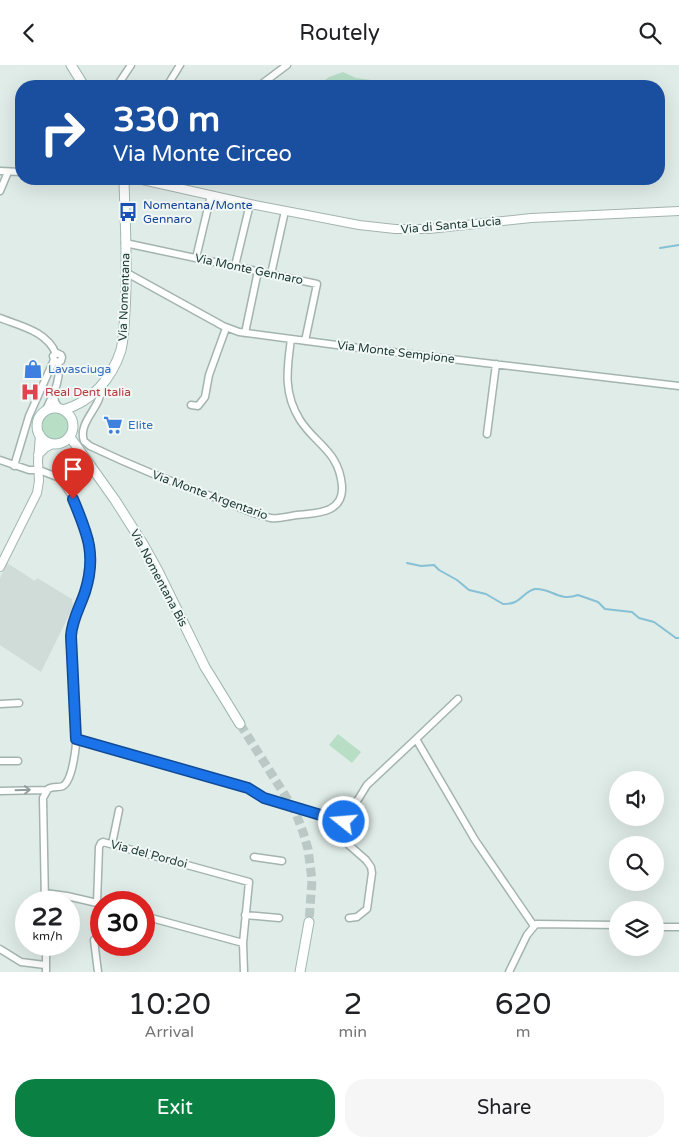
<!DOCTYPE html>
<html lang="en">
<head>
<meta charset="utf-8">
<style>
	:root { --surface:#fff; --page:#f6f6f6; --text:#202124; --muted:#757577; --accent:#0b8043 }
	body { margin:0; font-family:"Varela Round",sans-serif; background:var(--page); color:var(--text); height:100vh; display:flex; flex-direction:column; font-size:19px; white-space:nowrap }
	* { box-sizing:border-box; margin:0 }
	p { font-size:16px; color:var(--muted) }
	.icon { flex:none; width:28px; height:28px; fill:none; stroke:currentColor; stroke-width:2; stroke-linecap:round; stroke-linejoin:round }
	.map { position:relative; height:907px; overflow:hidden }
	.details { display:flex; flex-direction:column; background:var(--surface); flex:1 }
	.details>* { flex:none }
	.top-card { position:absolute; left:15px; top:15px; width:650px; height:105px; border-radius:20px; box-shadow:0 5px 20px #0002; background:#1a4fa0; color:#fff; overflow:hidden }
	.fabs { position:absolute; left:609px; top:706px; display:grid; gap:10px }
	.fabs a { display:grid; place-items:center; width:55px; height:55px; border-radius:50%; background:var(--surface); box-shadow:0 5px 20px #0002; font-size:25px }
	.speed { position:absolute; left:15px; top:826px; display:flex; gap:10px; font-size:25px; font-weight:700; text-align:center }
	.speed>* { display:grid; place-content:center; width:65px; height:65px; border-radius:50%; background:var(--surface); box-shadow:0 5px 20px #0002; line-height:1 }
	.speed small { font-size:12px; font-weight:400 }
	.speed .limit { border:8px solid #d22; background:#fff; color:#111 }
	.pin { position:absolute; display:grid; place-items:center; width:42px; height:42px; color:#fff; margin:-51px -21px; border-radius:50% 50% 50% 0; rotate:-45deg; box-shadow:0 0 5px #0007 }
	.pin .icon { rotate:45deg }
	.me { position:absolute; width:55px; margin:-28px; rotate:287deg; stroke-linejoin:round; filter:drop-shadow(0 0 4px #0008) }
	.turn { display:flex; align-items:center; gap:18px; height:105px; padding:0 15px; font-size:22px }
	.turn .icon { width:65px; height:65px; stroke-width:2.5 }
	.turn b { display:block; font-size:35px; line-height:42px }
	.eta { display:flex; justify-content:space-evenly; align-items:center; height:85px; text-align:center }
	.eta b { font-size:30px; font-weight:600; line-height:35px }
	.cta { display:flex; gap:10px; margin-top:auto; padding:10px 15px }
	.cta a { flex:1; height:58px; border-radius:20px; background:var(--accent); color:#fff; font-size:20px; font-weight:600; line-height:58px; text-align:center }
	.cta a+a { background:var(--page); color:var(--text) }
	header { display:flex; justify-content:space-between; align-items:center; height:65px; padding:0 15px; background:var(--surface); font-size:22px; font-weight:600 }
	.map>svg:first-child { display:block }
</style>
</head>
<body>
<header><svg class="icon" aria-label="back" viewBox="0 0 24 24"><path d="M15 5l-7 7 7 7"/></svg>Routely<svg class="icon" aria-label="search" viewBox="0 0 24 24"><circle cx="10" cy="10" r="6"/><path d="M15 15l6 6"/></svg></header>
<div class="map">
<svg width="679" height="907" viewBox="0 0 679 907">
	<rect width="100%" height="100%" fill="#e0ece8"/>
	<path fill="#cfdcd7" d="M7,498L35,516L37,513L72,534L73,542L41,607L0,580V513Z"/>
	<path fill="#b8dec6" d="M343,7L356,13L372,15L374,17L371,21H316L329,12Z
		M42 361a13 13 0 1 1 26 0a13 13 0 1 1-26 0Z
		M338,669L361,687L352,698L329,680Z"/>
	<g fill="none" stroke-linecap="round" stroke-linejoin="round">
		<path stroke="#86c0d4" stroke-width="2" d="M660,183L679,180
			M407,498L421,501L434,500L439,505L457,515L469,525L486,529L503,539C507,539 511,539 515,537C522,534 527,525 535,524C552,523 558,537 578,530L598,537L605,544L632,547L639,553L654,557L676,573H679"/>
		<path stroke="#bac9c5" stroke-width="9" stroke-dasharray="9 4.5" stroke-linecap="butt" d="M240,659L295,746L303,767L308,784L312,815L309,857"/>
		<g stroke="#a3b4b0" stroke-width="9">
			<path id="minor" d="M117,21L131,0
				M167,21L180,0
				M259,21L287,0
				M0,106L21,107
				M173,122L175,114
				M0,126L8,107
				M125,178L317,219L305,276
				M196,193L211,130
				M235,201L250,139
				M127,208L223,261L239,267L359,283L679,321
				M271,209L285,146
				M0,253C20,261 47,266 56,289
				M245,268L258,206
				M101,322C103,341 77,357 84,376L90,381C134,402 179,420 224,436C239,442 255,450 271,453C279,454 289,451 297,450C315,448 344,449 342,421C339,386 316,380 300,355C283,328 287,304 291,274
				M54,329L55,337L60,344
				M191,340L198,341L205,332L209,310L226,263
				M45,347C52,331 62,315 58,297
				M487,369L496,299
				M0,395L29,405H39L60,413L72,431L89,474L91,491L87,517L73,558L70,576L76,667C77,678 73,715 63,721C59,723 53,721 48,724L43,733L45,838
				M14,401L29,351L54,295L53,291L57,288L61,290L62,292L61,296L57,297L54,295
				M0,639L19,638
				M76,674L248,723L264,733L344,757L367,720L416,674L475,775L534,861
				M416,674L458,634
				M0,696H18
				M0,726L47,725
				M344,757L340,766L341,773L366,795L371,802L372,808L367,844L357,852L349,853
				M112,779L119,745
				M254,792L282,796
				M45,828L67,831L97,838L99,782L101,778L103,777L249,817L243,878L244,907
				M245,850L279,853
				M144,851L243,878
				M655,862H679
				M94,875L98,907
				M46,880V907
				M0,884L21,897L45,900
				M509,907L527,870L536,859L618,860"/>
		</g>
		<g stroke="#a3b4b0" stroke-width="10">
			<path id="tertiary" d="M138,114L250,139L359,160L395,164H429L531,153L679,146
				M38,390L45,383L52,379
				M0,502L37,428L39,416L38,396L40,370"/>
		</g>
		<g stroke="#9eb8b2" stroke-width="11">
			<path id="secondary" d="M71,0L84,21
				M37 361a18 18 0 1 1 36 0a18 18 0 1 1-36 0Z
				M63,345C92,337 112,313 121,285C124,273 124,260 125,247C128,203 125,158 124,114
				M70,372L115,435L143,479L158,506L205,602L240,659
				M300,907L309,857"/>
		</g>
		<use href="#minor" stroke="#fff" stroke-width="6"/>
		<use href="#tertiary" stroke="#fff" stroke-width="8"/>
		<use href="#secondary" stroke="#fff" stroke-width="9"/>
	</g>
	<defs><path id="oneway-shaft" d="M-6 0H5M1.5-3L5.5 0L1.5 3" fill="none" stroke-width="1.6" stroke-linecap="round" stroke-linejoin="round" transform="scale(1.25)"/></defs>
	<use stroke="#909e9c" href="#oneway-shaft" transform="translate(23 725) rotate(-2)"/>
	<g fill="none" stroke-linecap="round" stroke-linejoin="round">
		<g stroke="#114b97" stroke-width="12">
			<path id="route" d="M73,434C87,468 97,489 85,527C80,542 72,555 71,571L76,674L248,723L264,733L344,757"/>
		</g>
		<use href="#route" stroke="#1a73e8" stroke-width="9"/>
	</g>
	<defs>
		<g id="bus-bare" transform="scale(1.5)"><path d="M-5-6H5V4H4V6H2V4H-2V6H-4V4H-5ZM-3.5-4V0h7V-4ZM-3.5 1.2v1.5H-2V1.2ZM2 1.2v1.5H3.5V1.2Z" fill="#1a4fb4" stroke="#f1f8f5" stroke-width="2.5" paint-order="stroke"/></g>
		<g id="shop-bare" transform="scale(1.5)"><path d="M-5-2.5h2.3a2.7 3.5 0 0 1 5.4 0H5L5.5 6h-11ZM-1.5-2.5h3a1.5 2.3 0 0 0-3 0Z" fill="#3f7fe0" stroke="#f1f8f5" stroke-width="2.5" paint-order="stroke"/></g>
		<g id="hospital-bare" transform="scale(1.5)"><path d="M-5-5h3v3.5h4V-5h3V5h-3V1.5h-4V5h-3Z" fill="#e0444e" stroke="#f1f8f5" stroke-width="2.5" paint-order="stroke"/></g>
		<g id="supermarket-bare" transform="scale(1.5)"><path d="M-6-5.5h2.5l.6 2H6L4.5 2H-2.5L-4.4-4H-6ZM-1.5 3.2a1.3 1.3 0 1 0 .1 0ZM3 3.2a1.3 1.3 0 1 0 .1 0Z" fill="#3f7fe0" stroke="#f1f8f5" stroke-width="2.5" paint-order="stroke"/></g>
	</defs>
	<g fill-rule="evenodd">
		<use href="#bus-bare" x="128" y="147"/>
		<use href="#shop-bare" x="33" y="304"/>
		<use href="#hospital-bare" x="30" y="327"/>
		<use href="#supermarket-bare" x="113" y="360"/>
	</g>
	<g text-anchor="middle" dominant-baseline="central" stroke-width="4" stroke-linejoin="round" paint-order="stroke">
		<g font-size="12" fill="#164399" stroke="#f1f8f5" text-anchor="start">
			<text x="143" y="140">Nomentana/Monte<tspan x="143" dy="14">Gennaro</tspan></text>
		</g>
		<g font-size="12" fill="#203d38" stroke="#f1f8f5">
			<text transform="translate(451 160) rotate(-5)">Via di Santa Lucia</text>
			<text transform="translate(249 204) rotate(12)">Via Monte Gennaro</text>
			<text transform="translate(124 232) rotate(-88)">Via Nomentana</text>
			<text transform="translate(396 287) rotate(7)">Via Monte Sempione</text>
			<text transform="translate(210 430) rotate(20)">Via Monte Argentario</text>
			<text transform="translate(159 513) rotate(62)">Via Nomentana Bis</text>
			<text transform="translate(149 789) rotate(15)">Via del Pordoi</text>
		</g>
		<g font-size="12" fill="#366cbe" stroke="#f1f8f5" text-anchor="start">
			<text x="48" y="304">Lavasciuga</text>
			<text x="128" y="360">Elite</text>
		</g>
		<g font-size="12" fill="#be3a42" stroke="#f1f8f5" text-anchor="start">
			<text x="45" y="327">Real Dent Italia</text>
		</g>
	</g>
</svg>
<div class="fabs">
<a><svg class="icon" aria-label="sound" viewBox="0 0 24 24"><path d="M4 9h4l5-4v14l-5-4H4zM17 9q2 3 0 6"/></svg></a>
<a><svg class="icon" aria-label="search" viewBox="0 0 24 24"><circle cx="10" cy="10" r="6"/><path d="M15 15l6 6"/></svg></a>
<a><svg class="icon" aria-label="layers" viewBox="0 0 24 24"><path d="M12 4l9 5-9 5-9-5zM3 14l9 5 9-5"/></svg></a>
</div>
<div class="speed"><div>22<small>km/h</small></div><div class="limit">30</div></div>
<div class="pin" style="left:73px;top:434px;background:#d93025"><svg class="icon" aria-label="arrive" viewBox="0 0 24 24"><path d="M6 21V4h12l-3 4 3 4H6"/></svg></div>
<svg class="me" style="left:344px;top:757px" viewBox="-20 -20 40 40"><circle r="17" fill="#1a73e8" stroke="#fff" stroke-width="3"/><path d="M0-11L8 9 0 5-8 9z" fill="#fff"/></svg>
<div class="top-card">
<div class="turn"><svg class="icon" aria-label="right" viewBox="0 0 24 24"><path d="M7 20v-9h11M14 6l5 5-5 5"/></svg><div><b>330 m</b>Via Monte Circeo</div></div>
</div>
</div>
<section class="details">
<div class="eta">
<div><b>10:20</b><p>Arrival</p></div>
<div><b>2</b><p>min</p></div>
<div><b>620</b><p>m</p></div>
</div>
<div class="cta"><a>Exit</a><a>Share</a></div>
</section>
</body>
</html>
